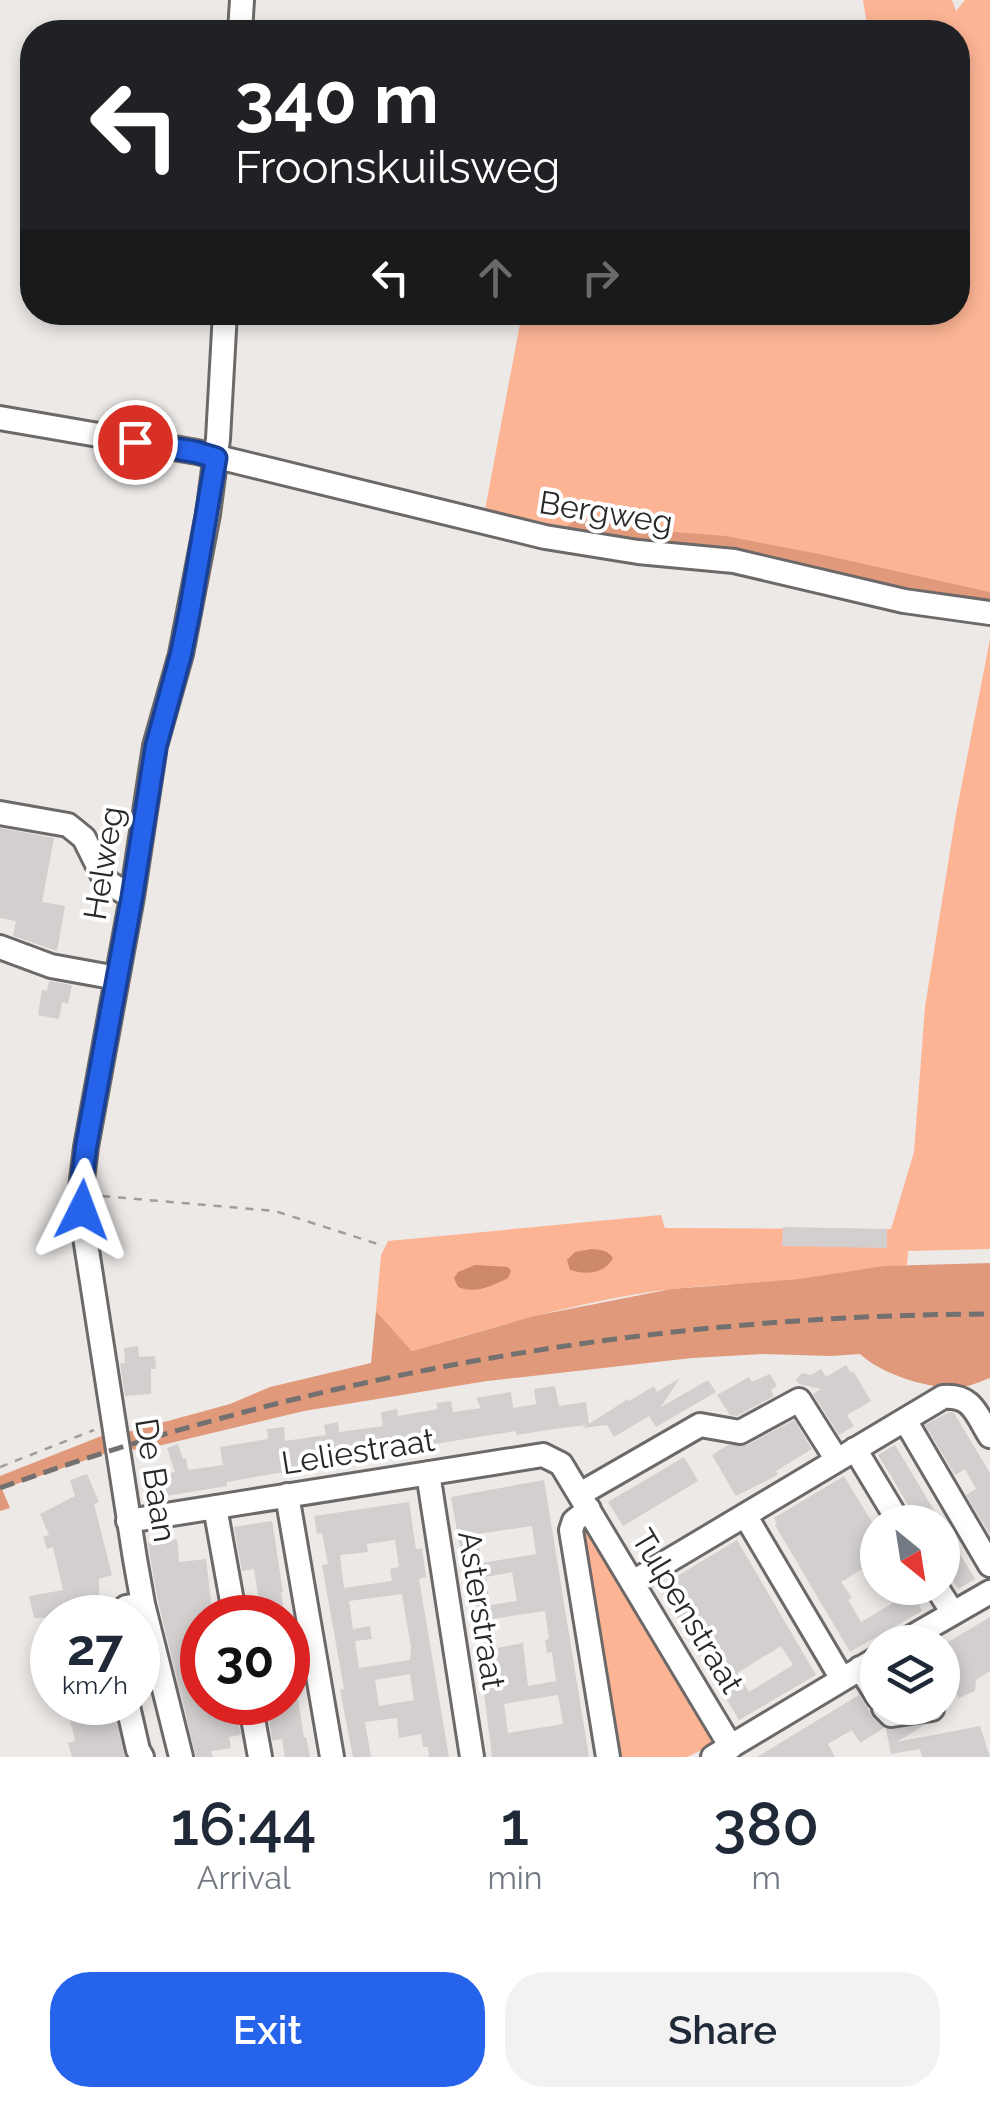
<!DOCTYPE html>
<html lang="en">
<head>
<meta charset="utf-8">
<style>
	:root { --surface:#fff; --page:#f2f2f3; --text:#1f2937; --muted:#747a83; --accent:#2563eb }
	body { margin:0; font-family:Raleway,sans-serif; background:var(--page); color:var(--text); height:100vh; display:flex; flex-direction:column; font-size:38px; white-space:nowrap }
	* { box-sizing:border-box; margin:0 }
	p { font-size:32px; color:var(--muted) }
	.icon { flex:none; width:55px; height:55px; fill:none; stroke:currentColor; stroke-width:2; stroke-linecap:round; stroke-linejoin:round }
	.map { position:relative; height:1757px; overflow:hidden }
	.drawer { display:flex; flex-direction:column; background:var(--surface); flex:1 }
	.drawer>* { flex:none }
	.banner { position:absolute; left:20px; top:20px; width:950px; height:305px; border-radius:40px; box-shadow:0 5px 15px #0003; background:#202124; color:#fff; overflow:hidden }
	.needle { width:65px; rotate:150deg }
	.fabs { position:absolute; left:860px; top:1505px; display:grid; gap:20px }
	.fabs a { display:grid; place-items:center; width:100px; height:100px; border-radius:50%; background:var(--surface); box-shadow:0 5px 15px #0003; font-size:50px }
	.speed { position:absolute; left:30px; top:1595px; display:flex; gap:20px; font-size:50px; font-weight:700; text-align:center }
	.speed>* { display:grid; place-content:center; width:130px; height:130px; border-radius:50%; background:var(--surface); box-shadow:0 5px 15px #0003; line-height:1 }
	.speed small { font-size:25px; font-weight:400 }
	.speed .limit { border:15px solid #d22; background:#fff; color:#111 }
	.pin { position:absolute; display:grid; place-items:center; width:85px; height:85px; color:#fff; margin:-42px; border:5px solid #fff; border-radius:50%; box-shadow:0 2px 10px #0007 }
	.me { position:absolute; width:110px; margin:-55px; rotate:3deg; stroke-linejoin:round; filter:drop-shadow(0 0 8px #0008) }
	.turn { display:flex; align-items:center; gap:35px; height:210px; padding:0 50px; font-size:45px }
	.turn .icon { width:130px; height:130px; stroke-width:2.5 }
	.turn b { display:block; font-size:70px; line-height:85px }
	.lanes { display:flex; align-items:center; height:95px; padding:0 50px; background:#0003; justify-content:center; gap:50px; direction:ltr }
	.lanes .off { opacity:.35 }
	.eta { display:flex; justify-content:space-evenly; align-items:center; height:170px; text-align:center }
	.eta b { font-size:60px; font-weight:600; line-height:70px }
	.cta { display:flex; gap:20px; margin-top:auto; padding:20px 50px }
	.cta a { flex:1; height:115px; border-radius:40px; background:var(--accent); color:#fff; font-size:40px; font-weight:600; line-height:115px; text-align:center }
	.cta a+a { background:var(--page); color:var(--text) }
	.map>svg:first-child { display:block }
</style>
</head>
<body>
<div class="map">
<svg width="990" height="1757" viewBox="0 0 990 1757">
	<rect width="100%" height="100%" fill="#ece9e7"/>
	<path fill="#fdb495" d="M863,0H952L956,11L965,0H990V592L834,557L576,519L559,532L484,515L522,313L958,312V32H868Z
		M990,639V1249L908,1251L907,1265C871,1267 837,1274 801,1279C758,1284 715,1284 672,1289C583,1300 498,1326 412,1351L376,1311L381,1255L388,1241L661,1215L665,1228L891,1229L914,1152L925,1007L956,814Z
		M583,1520L710,1733L712,1738L710,1746L687,1757H613L577,1538Z"/>
	<path fill="#e1997b" d="M576,519L649,530L726,536L834,557L990,592V608L559,532Z
		M990,1263V1378C983,1380 974,1385 967,1386C938,1393 882,1375 860,1354L831,1356L763,1354L692,1358L487,1381L304,1411L137,1451L126,1446L124,1433L230,1404L270,1387L371,1363L376,1311L412,1351L534,1316L671,1289L799,1279L884,1266Z
		M109,1433L112,1451L2,1489L10,1508L0,1511V1476Z"/>
	<path fill="#ce886a" d="M592,1249C602,1250 607,1250 613,1258C604,1274 587,1275 570,1270L567,1260L575,1252Z
		M475,1265L508,1267L511,1271L508,1278C492,1286 476,1294 458,1287L454,1278L458,1272Z"/>
	<path fill="#d2cfce" fill-rule="evenodd" d="M0,828L54,838L42,902L65,906L57,951L13,936L16,921L0,918Z
		M49,981L72,985L68,1004L62,1002L59,1019L38,1015L42,990L47,991Z
		M783,1227L887,1229V1248L782,1246Z
		M138,1346L139,1357L155,1356L156,1369H151V1394L125,1396L120,1363H125L124,1348Z
		M846,1365L851,1373L853,1371L871,1401L847,1415L854,1426L839,1435L813,1394L821,1389L799,1384L796,1380L802,1373L811,1375L821,1369L826,1377Z
		M770,1374L777,1386L771,1390L774,1396L737,1416L730,1415L717,1395L749,1377L752,1382Z
		M680,1378L661,1407L708,1380L716,1392L656,1427L649,1416L614,1437L607,1425L582,1428L587,1425L561,1428L516,1435V1431L384,1452L385,1456L272,1474L227,1482V1486L154,1498L151,1476L175,1472L167,1448L178,1444L183,1459L186,1458L188,1470L223,1465L220,1447L268,1439L267,1429L284,1427L285,1441L326,1435L324,1425L338,1422L339,1432L383,1426L381,1412L397,1409L398,1416L438,1409L436,1403L451,1401L453,1412L481,1408L476,1398L511,1392L513,1408L536,1404L534,1389L555,1386L559,1406L586,1402L589,1424L628,1399L629,1401L654,1386L657,1392Z
		M949,1412L954,1413L990,1473V1535L966,1495L976,1489L965,1469L955,1475L925,1425Z
		M794,1420L812,1449L776,1471L778,1474L772,1478L736,1496L712,1455L728,1445H747Z
		M895,1445L916,1480L941,1522H918L891,1476L878,1455Z
		M684,1457L698,1481L623,1526L608,1502Z
		M87,1474L99,1502L94,1504L112,1575L99,1579V1617L34,1618L29,1596L63,1590L53,1547L47,1549L43,1537L49,1535L40,1514L75,1496L70,1480Z
		M844,1476L878,1532V1589L864,1568L841,1582L852,1598L848,1600L861,1622L893,1603L883,1588H911L922,1611L850,1652L775,1525L777,1524L774,1518Z
		M544,1480L589,1757H492L479,1653L451,1497ZM532,1526L536,1554L482,1563L477,1534ZM512,1572L517,1601L490,1605L486,1577ZM545,1611L549,1639L545,1640L547,1653L552,1652L556,1681L528,1686L523,1643L497,1648L492,1619ZM558,1695L563,1724L508,1733L504,1704Z
		M409,1502L416,1549L422,1548L426,1577L419,1579L449,1757H429L428,1747H423L421,1734L399,1738L397,1718L365,1722L371,1757H353L340,1690L344,1689L322,1565L328,1564L322,1533L317,1534L314,1516ZM395,1540L399,1567L390,1569L392,1581L344,1588L340,1555L368,1552L367,1544ZM402,1594L411,1647L410,1660L359,1668L355,1641L372,1639L371,1633L370,1626L353,1629L349,1601ZM410,1674L414,1700L379,1706L375,1680Z
		M272,1521L283,1592L281,1593L285,1618H267L266,1608H263L262,1602H259L254,1569L242,1571L234,1527Z
		M942,1524L975,1579L958,1589L942,1563Z
		M177,1539L179,1562L206,1559L213,1618H202V1702H232L235,1723L238,1722L241,1735L229,1737L231,1748L211,1751L213,1757H196L158,1601L150,1557L148,1543Z
		M737,1540L816,1675L739,1720L659,1587ZM781,1646L793,1665L749,1692L737,1673Z
		M990,1617V1671L976,1680L975,1691L959,1698L949,1680L960,1674L943,1645Z
		M294,1676L304,1737H306L310,1757H285L282,1739L272,1741L267,1702H288V1677Z
		M859,1695L873,1718L884,1728L860,1743L852,1730L828,1744L835,1757H757Z
		M91,1702H112L125,1757H72L68,1743L75,1741L69,1715L92,1708Z
		M924,1725L897,1742L980,1726L990,1757H922L920,1749L891,1754L886,1729Z"/>
	<g fill="none" stroke-linecap="round" stroke-linejoin="round">
		<g stroke="#6c6968" stroke-width="28">
			<path id="minor" d="M240,32L242,0
				M0,418L197,452L545,537L638,552L734,561L904,601L990,613
				M0,813L68,825L84,838L102,874L109,883L132,897
				M0,947L51,966L117,978
				M905,1420L990,1565
				M855,1449L899,1522
				M428,1473L472,1757
				M580,1494L700,1425L740,1432L799,1400L837,1460
				M287,1495L332,1757
				M215,1507L235,1618
				M589,1509L574,1521L571,1530L608,1757
				M745,1515L842,1679
				M128,1521L543,1455L561,1464L731,1747
				M633,1582L943,1397C973,1395 976,1414 990,1436
				M937,1588L953,1613
				M114,1618L126,1607L143,1604
				M903,1642L990,1592
				M860,1668L878,1697
				M127,1702L138,1750L142,1757
				M250,1702L260,1757
				M884,1708L891,1715L932,1709
				M181,1757L143,1604L135,1559L83,1224L81,1188L86,1147L132,897L155,746L181,654L208,514L218,439L225,312
				M713,1757L878,1658"/>
		</g>
		<path stroke="#a09e9d" stroke-width="2.5" stroke-dasharray="8 8" stroke-linecap="butt" d="M102,1196L275,1211L384,1246
			M0,1467L94,1430"/>
		<use href="#minor" stroke="#fff" stroke-width="22"/>
		<path stroke="#737170" stroke-width="5" stroke-dasharray="15 8" stroke-linecap="butt" d="M0,1488C317,1374 653,1315 990,1314"/>
	</g>
	<g fill="none" stroke-linecap="round" stroke-linejoin="round">
		<g stroke="#184099" stroke-width="25">
			<path id="route" d="M82,1210L81,1188L86,1147L132,897L156,746L181,654L190,610L216,458L196,452L135,442"/>
		</g>
		<use href="#route" stroke="#2563eb" stroke-width="18"/>
	</g>
	<g text-anchor="middle" dominant-baseline="central" stroke-width="8" stroke-linejoin="round" paint-order="stroke">
		<g font-size="32" fill="#2a2929" stroke="#fff">
			<text transform="translate(606 512) rotate(9)">Bergweg</text>
			<text transform="translate(103 863) rotate(-81)">Helweg</text>
			<text transform="translate(358 1451) rotate(-9)">Leliestraat</text>
			<text transform="translate(156 1480) rotate(81)">De Baan</text>
			<text transform="translate(482 1610) rotate(81)">Asterstraat</text>
			<text transform="translate(688 1611) rotate(59)">Tulpenstraat</text>
		</g>
	</g>
</svg>
<div class="fabs">
<a><svg class="needle" viewBox="-14 -14 28 28"><path d="M0-13l5 13h-10z" fill="#e53935"/><path d="M0 13l5-13h-10z" fill="#747a83"/></svg></a>
<a><svg class="icon" aria-label="layers" viewBox="0 0 24 24"><path d="M12 4l9 5-9 5-9-5zM3 14l9 5 9-5"/></svg></a>
</div>
<div class="speed"><div>27<small>km/h</small></div><div class="limit">30</div></div>
<div class="pin" style="left:135px;top:442px;background:#d93025"><svg class="icon" aria-label="arrive" viewBox="0 0 24 24"><path d="M6 21V4h12l-3 4 3 4H6"/></svg></div>
<svg class="me" style="left:82px;top:1210px" viewBox="-20 -20 40 40"><path d="M0-17L14 15 0 8-14 15z" fill="#2563eb" stroke="#fff" stroke-width="4"/></svg>
<div class="banner">
<div class="turn"><svg class="icon" aria-label="left" viewBox="0 0 24 24"><path d="M17 20v-9H6M10 6l-5 5 5 5"/></svg><div><b>340 m</b>Froonskuilsweg</div></div>
<div class="lanes"><svg class="icon" aria-label="left" viewBox="0 0 24 24"><path d="M17 20v-9H6M10 6l-5 5 5 5"/></svg><svg class="icon off" aria-label="ahead" viewBox="0 0 24 24"><path d="M12 20V5M6 11l6-6 6 6"/></svg><svg class="icon off" aria-label="right" viewBox="0 0 24 24"><path d="M7 20v-9h11M14 6l5 5-5 5"/></svg></div>
</div>
</div>
<section class="drawer">
<div class="eta">
<div><b>16:44</b><p>Arrival</p></div>
<div><b>1</b><p>min</p></div>
<div><b>380</b><p>m</p></div>
</div>
<div class="cta"><a>Exit</a><a>Share</a></div>
</section>
</body>
</html>
